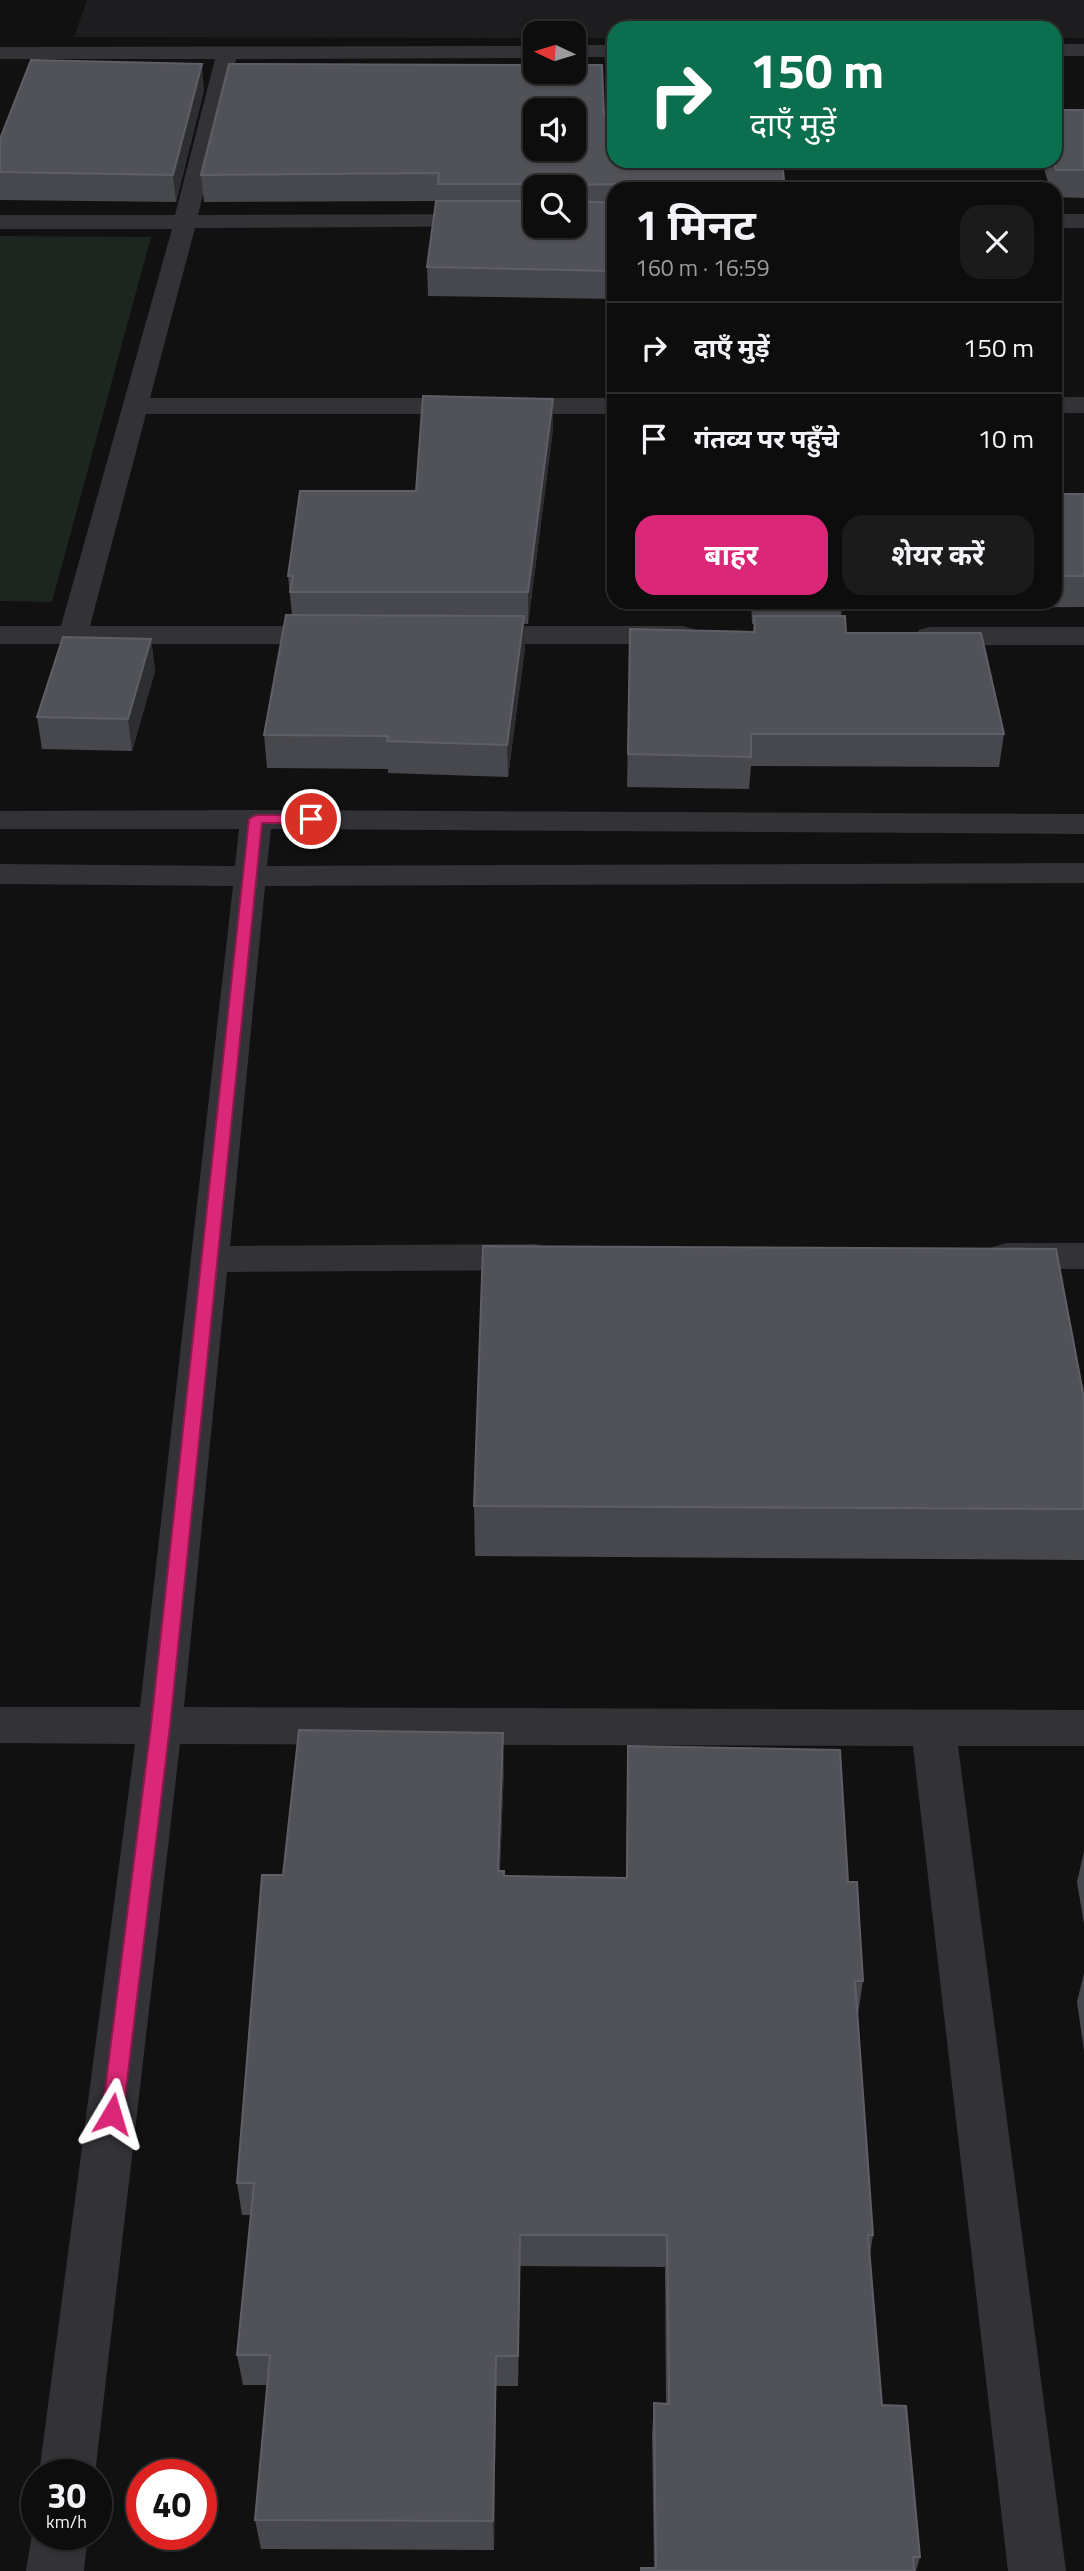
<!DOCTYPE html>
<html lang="hi">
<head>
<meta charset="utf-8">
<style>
	:root { --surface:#0d0d0e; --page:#1b1b1c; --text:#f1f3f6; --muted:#9a9c9e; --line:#2d2d2e; --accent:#db2777 }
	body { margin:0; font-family:"Titillium Web","Noto Sans Devanagari",sans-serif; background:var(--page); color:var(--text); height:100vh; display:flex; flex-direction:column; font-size:26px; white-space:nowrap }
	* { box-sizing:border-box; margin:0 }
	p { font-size:23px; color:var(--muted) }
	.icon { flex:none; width:38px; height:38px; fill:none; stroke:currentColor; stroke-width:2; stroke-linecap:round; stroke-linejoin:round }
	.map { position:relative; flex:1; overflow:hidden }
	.sheet { position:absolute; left:607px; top:182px; width:455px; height:427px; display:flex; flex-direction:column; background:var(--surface); border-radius:21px; box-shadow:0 2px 5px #0004,0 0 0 2px var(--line) }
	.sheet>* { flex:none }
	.guide { position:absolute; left:607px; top:21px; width:455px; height:147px; border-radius:21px; box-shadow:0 2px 5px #0004,0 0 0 2px var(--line); background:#0b6e4f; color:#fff; overflow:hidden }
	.needle { width:46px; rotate:274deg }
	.buttons { position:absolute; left:523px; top:21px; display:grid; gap:14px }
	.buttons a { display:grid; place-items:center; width:63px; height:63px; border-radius:14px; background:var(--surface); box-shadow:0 2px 5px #0004,0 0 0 2px var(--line); font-size:35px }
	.speed { position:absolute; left:21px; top:2459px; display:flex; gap:14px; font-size:35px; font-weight:700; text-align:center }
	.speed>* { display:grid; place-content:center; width:91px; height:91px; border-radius:50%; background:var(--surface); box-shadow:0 2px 5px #0004,0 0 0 2px var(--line); line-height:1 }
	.speed small { font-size:18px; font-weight:400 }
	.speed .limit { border:10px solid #d22; background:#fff; color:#111 }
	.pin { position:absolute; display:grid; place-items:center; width:60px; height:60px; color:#fff; margin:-30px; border:4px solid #fff; border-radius:50%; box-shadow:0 2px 7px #0007 }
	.me { position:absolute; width:77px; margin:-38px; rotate:7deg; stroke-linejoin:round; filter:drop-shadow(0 0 5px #0008) }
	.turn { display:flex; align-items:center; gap:24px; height:147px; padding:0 28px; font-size:32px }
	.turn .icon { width:91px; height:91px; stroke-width:2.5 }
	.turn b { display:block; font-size:49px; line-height:60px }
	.round { display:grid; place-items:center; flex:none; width:74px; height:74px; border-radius:21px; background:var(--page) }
	.headline { display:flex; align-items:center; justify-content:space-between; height:119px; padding:0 28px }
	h1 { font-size:42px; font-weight:700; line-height:52px }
	.primary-button { display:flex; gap:14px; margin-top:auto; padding:14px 28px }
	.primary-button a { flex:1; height:80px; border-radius:21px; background:var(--accent); color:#fff; font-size:28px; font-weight:700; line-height:80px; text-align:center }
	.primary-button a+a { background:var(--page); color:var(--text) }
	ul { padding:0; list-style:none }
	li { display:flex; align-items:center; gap:21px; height:91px; padding:0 28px; border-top:2px solid var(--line) }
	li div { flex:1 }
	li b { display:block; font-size:26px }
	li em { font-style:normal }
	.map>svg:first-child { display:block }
</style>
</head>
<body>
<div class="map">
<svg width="1084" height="2571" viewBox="0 0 1084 2571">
	<rect width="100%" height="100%" fill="#111112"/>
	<path fill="#1d1d1f" d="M87,0H1084V38H1055V28H614V38H574V33H536L535,38L74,37Z"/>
	<path fill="#1d251f" d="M0,236L151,237L52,602L0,601Z"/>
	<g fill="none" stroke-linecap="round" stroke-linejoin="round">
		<path fill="#323237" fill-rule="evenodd" d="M1055,44H1084V56H1055Z
			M574,45H614V57H574Z
			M536,46V58L236,59L198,215L536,214V226H544L195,228L150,398H614V414H146L90,626H333L343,629L347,635L343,641L333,644H0V626H61L172,229H0V215H175L215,59H0V47Z
			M1055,214H1084V228H1055Z
			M1055,397H1084V413H1055Z
			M474,626H683L693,629L697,635L693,641L683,644H474L464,641L460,635L464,629Z
			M929,627H1084V645H929L919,642L915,636L919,630Z
			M256,810L1084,814V834L271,829L267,866L1084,863V883L265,886L230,1246L536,1244L549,1248L555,1257L549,1266L536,1270L227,1272L184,1707L1084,1710V1746H958L1066,2571H1008L913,1746L180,1744L95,2474H39L135,1744L0,1743V1707H140L233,886L0,884V864L235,866L239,829H0V811Z
			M1006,1243H1084V1269H1006L993,1265L987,1256L993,1247Z
			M37,2521V2534H88L84,2571H26L32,2534Z"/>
	</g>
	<path fill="#47484d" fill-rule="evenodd" d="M204,90L176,202L0,200V139Z
		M1084,110V198L1055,197V189H1050L1042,161H1055Z
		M604,115L785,189H614V299L428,296L427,267L438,201L204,202L201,175ZM536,187H574V226H536Z
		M553,429L528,624H524L525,647L508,777L388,773V769L267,768L264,735L292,615L288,576L416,491Z
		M1055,494H1084V607L974,608L973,602H1055Z
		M751,602H843L841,616L846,633L1004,734L999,767L751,766L749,789L627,787L630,629L753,631L754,624H752Z
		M151,639L155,671L132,751L42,749L37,717Z
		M1084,1398V1560L475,1556L474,1506Z
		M628,1746L848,1882L863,1981L858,2014H857L873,2235L870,2255L882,2405L920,2557L916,2571H641L654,2568L652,2434L654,2403H666L665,2267L520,2266L518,2386H496L494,2550L261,2549L255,2520L268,2385H243L237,2355L251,2215H242L237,2183L283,1875L504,1768L500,1871L504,1876L626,1878Z
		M1084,1851V1924L1077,1882Z
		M1084,1973V2051L1077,2002Z"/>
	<path fill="#2d2e31" d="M202,64L204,90L176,202L173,175Z
		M553,399V429L528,624V592Z
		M524,616L525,647L508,777L507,745Z
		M151,639L155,671L132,751L128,719Z
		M503,1733L504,1768L498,1905V1871Z
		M520,2235V2266L518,2386V2356Z
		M496,2356V2386L494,2550L493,2521Z"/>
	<path fill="#515258" stroke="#5e5f66" stroke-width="2" fill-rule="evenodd" d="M31,60L202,64L173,175L0,172V139Z
		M229,64L536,65V72H574V65H602L604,115H614V161H782L785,189H617V186L615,184L572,185V187H537L536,184H438L439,173L201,175ZM536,110H574V149H536Z
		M1055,110H1084V170H1056L1054,161H1055Z
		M436,201H536V226H574V201L614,203V271L427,267Z
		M423,396L553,399L528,592H290L293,576H288L300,491H416Z
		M1055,494H1084V576H1055Z
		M286,615L524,616L507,745L387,741L388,736L264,735Z
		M754,616H845L846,633H981L1004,734H751V757L628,754L630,629L755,632Z
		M63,637L151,639L128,719L37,717Z
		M483,1246L1056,1249L1084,1398V1509L474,1506Z
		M299,1730L503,1733L498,1871H504V1876L627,1878L628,1746L840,1750L848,1882H857L863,1981H855L873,2235H868L882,2405L906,2406L920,2557H913L914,2571H641V2568H656L654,2403L669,2404L667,2235H520L518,2356H496L493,2521L255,2520L270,2355H237L254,2183H237L262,1875H283Z"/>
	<path fill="#db2777" stroke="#8e194d" stroke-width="2" d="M256,815H311L317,819L311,823H262L170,1726L123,2114L120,2121L112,2124L105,2121L102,2114L151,1726L249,819Z"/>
</svg>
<div class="buttons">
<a><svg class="needle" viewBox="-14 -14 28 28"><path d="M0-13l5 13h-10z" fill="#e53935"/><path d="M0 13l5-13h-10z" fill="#9a9c9e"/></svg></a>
<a><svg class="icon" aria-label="sound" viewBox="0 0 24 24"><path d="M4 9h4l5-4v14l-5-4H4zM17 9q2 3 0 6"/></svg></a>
<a><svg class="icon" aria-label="search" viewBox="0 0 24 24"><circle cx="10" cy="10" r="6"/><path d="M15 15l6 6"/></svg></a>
</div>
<div class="speed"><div>30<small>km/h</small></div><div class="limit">40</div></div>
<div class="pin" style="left:311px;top:819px;background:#d93025"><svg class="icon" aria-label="arrive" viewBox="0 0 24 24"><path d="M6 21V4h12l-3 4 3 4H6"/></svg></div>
<svg class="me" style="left:112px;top:2114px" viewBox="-20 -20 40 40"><path d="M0-17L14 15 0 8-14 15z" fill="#db2777" stroke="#fff" stroke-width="4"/></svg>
<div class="guide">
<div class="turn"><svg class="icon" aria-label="right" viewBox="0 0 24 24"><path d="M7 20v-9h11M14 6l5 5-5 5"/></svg><div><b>150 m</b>दाएँ मुड़ें</div></div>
</div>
<section class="sheet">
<div class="headline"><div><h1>1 मिनट</h1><p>160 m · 16:59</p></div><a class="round"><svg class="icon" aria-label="close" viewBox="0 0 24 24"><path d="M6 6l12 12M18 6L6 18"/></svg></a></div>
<ul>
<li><svg class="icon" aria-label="right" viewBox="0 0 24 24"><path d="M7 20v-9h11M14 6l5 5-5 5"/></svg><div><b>दाएँ मुड़ें</b></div><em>150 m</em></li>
<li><svg class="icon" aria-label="arrive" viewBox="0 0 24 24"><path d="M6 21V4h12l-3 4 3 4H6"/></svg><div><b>गंतव्य पर पहुँचे</b></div><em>10 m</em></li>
</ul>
<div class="primary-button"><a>बाहर</a><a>शेयर करें</a></div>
</section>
</div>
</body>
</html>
